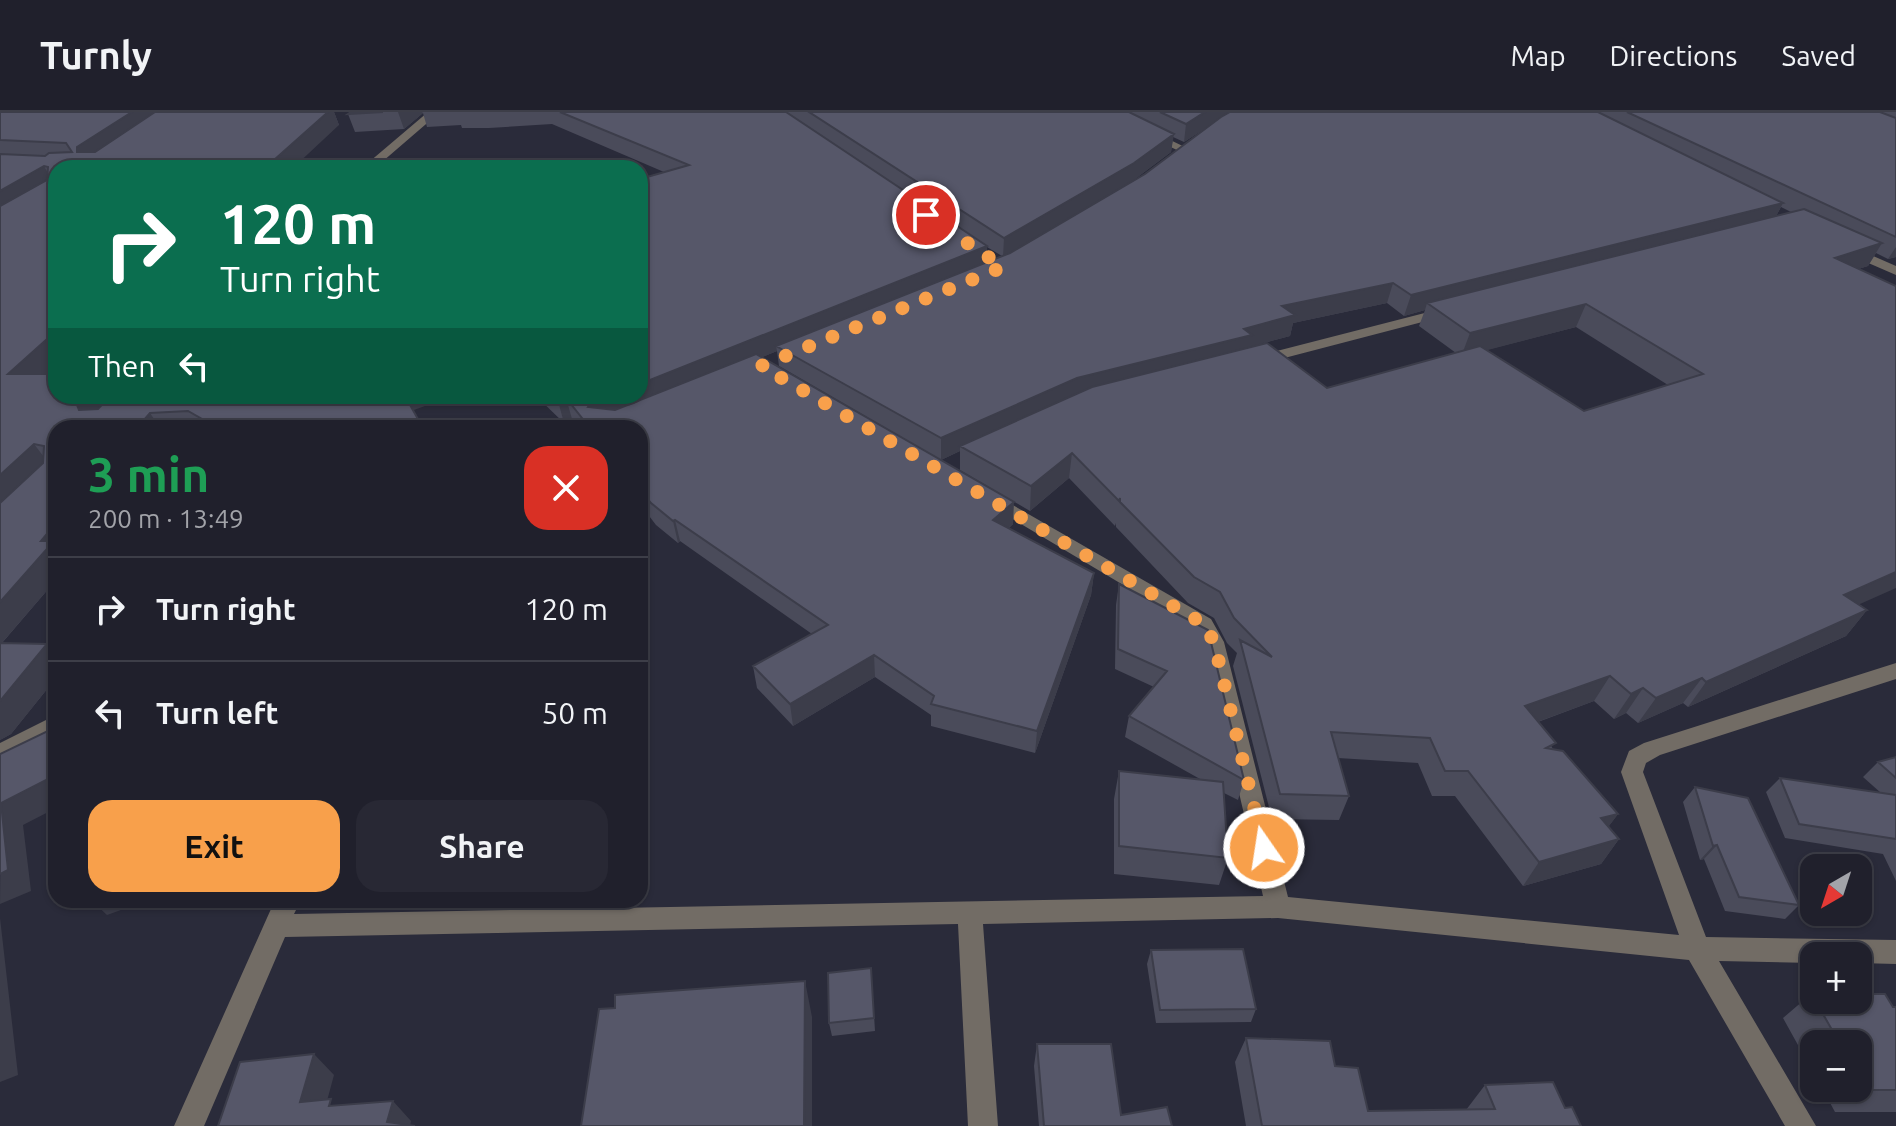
<!DOCTYPE html>
<html lang="en">
<head>
<meta charset="utf-8">
<style>
	:root { --surface:#20202c; --page:#282834; --text:#f1f3f6; --muted:#a2a3a9; --line:#3d3e48; --accent:#f8a04b }
	body { margin:0; font-family:Ubuntu,sans-serif; background:var(--page); color:var(--text); height:100vh; display:flex; flex-direction:column; font-size:30px; white-space:nowrap }
	* { box-sizing:border-box; margin:0 }
	p { font-size:26px; color:var(--muted) }
	.icon { flex:none; width:44px; height:44px; fill:none; stroke:currentColor; stroke-width:2; stroke-linecap:round; stroke-linejoin:round }
	.map { position:relative; flex:1; overflow:hidden }
	.details { position:absolute; left:48px; top:308px; width:600px; height:488px; display:flex; flex-direction:column; background:var(--surface); border-radius:24px; box-shadow:0 2px 6px #0004,0 0 0 2px var(--line) }
	.details>* { flex:none }
	.guide { position:absolute; left:48px; top:48px; width:600px; height:244px; border-radius:24px; box-shadow:0 2px 6px #0004,0 0 0 2px var(--line); background:#0b6e4f; color:#fff; overflow:hidden }
	.needle { width:52px; rotate:219deg }
	.fabs { position:absolute; left:1800px; top:742px; display:grid; gap:16px }
	.fabs a { display:grid; place-items:center; width:72px; height:72px; border-radius:16px; background:var(--surface); box-shadow:0 2px 6px #0004,0 0 0 2px var(--line); font-size:40px }
	.pin { position:absolute; display:grid; place-items:center; width:68px; height:68px; color:#fff; margin:-34px; border:4px solid #fff; border-radius:50%; box-shadow:0 2px 8px #0007 }
	.me { position:absolute; width:88px; margin:-44px; rotate:347deg; stroke-linejoin:round; filter:drop-shadow(0 0 6px #0008) }
	.turn { display:flex; align-items:center; gap:28px; height:168px; padding:0 40px; font-size:36px }
	.turn .icon { width:104px; height:104px; stroke-width:2.5 }
	.turn b { display:block; font-size:56px; line-height:68px }
	.then { display:flex; align-items:center; height:76px; padding:0 40px; background:#0003; gap:16px; font-size:30px }
	.round { display:grid; place-items:center; flex:none; width:84px; height:84px; border-radius:24px; background:var(--page) }
	.headline { display:flex; align-items:center; justify-content:space-between; height:136px; padding:0 40px }
	h1 { font-size:48px; font-weight:700; line-height:60px; color:#1e9e55 }
	.cta { display:flex; gap:16px; margin-top:auto; padding:16px 40px }
	.cta a { flex:1; height:92px; border-radius:24px; background:var(--accent); color:#111; font-size:32px; font-weight:700; line-height:92px; text-align:center }
	.cta a+a { background:var(--page); color:var(--text) }
	ul { padding:0; list-style:none }
	li { display:flex; align-items:center; gap:24px; height:104px; padding:0 40px; border-top:2px solid var(--line) }
	li div { flex:1 }
	li b { display:block; font-size:30px }
	li em { font-style:normal }
	header { display:flex; align-items:center; gap:48px; box-sizing:border-box; height:112px; padding:0 40px; background:var(--surface); border-bottom:2px solid var(--line) }
	header strong { font-size:38px }
	nav { display:flex; gap:44px; margin-inline-start:auto; font-size:28px }
	.map>svg:first-child { display:block }
</style>
</head>
<body>
<header>
<strong>Turnly</strong>
<nav><a>Map</a><a>Directions</a><a>Saved</a></nav>
</header>
<div class="map">
<svg width="1896" height="1014" viewBox="0 0 1896 1014">
	<rect width="100%" height="100%" fill="#2a2b3a"/>
	<g fill="none" stroke-linecap="round" stroke-linejoin="round">
		<path fill="#726c65" fill-rule="evenodd" d="M428,0H440L375,56H362Z
			M1098,0H1112L1191,38L1181,40Z
			M1848,133L1896,154V163L1843,140L1841,137Z
			M1448,195L1453,196V202L1258,253L1250,248L1253,245Z
			M990,380L1211,507L1224,530L1288,785L1679,823L1621,660L1629,639L1644,631L1896,551V567L1660,643L1646,651L1643,660L1706,825L1896,828V852L1858,851V844H1814V851L1719,849L1816,1014H1785L1689,848L1278,806L983,812L998,1014H968L958,812L285,825L204,1014H174L275,788H301L294,802L1263,784L1204,530L1197,517L984,390L981,386Z
			M56,603V621L0,651V631Z"/>
	</g>
	<path fill="#4a4b5a" fill-rule="evenodd" d="M0,0H334L339,13L56,56V252L46,262L56,284L413,298L423,316H56V468L2,531L47,532L56,543V566L11,622L0,628Z
		M351,0H1896V145L1888,147L1876,141L1868,154L1858,157L1859,492L1867,498L1846,524L1688,595L1683,591L1638,611L1626,601L1614,607L1594,589L1538,610L1553,637L1618,702L1608,715L1619,727L1601,752L1523,774L1455,684H1432L1418,651L1338,646L1349,684L1339,708L1272,707L1233,554L1237,541L1227,531L1214,506L1188,491L1116,415V411L1115,414L1069,366L1030,399L960,358V339L941,348L779,254L777,239L762,245L1013,412L1009,416L1094,461L1091,483L1035,641L931,614V603L875,565L793,614L757,576L753,554L812,522L680,429L678,431L656,413L640,392V316H579L572,307L564,311L536,284H640L664,60L552,12L489,16H462L461,13L427,15L423,1L404,17L355,20L348,2ZM1212,12L1145,62L1131,70L1171,40L1173,25L1184,30ZM1781,95L1791,100L1776,104ZM987,135L1002,144L987,150ZM1387,191L1404,204L1425,198L1419,214L1456,241L1327,276L1249,235L1290,224L1293,211ZM1576,215L1668,273L1584,299L1486,238Z
		M1119,472L1244,668L1238,688L1224,681L1228,746L1219,773L1114,762V687L1119,659L1200,667L1125,625L1129,604L1154,575L1115,557L1116,493Z
		M1896,645V769L1883,742L1785,726L1766,680L1780,666L1881,681L1863,665L1878,650Z
		M1695,675L1799,793L1785,807L1725,799L1704,747L1700,748L1683,690Z
		M1151,838L1256,897L1251,910L1156,911L1147,852Z
		M872,870L875,919L832,924L829,911Z
		M1811,882L1896,895V1000H1835L1822,976H1858V932H1814V962L1783,906Z
		M1246,926L1335,954L1368,999L1466,998L1485,973L1565,996L1581,1014H1246L1235,950Z
		M1037,932L1121,1003L1172,1014H1039L1034,954Z"/>
	<path fill="#3c3d4a" d="M132,0H167L87,54L77,40V35Z
		M328,0H334L339,13L293,56H265Z
		M398,0H422L423,1L404,17Z
		M1205,0H1244L1224,4L1184,30L1186,12Z
		M1174,22L1171,40L1131,70L1003,145L1004,126Z
		M44,54L54,72L0,105V79Z
		M1783,91L1773,110L1427,191L1425,198L1404,204L1411,183Z
		M1882,131L1868,154L1821,169L1835,146Z
		M987,134V153L776,234L777,239L596,313L588,295L590,292L610,284H640V272Z
		M1896,135V145L1888,147Z
		M1393,171L1387,191L1293,211L1290,224L1249,235L960,334V339L941,348V326L1077,266L1244,217L1282,194Z
		M1586,192L1576,215L1461,245L1470,221Z
		M56,219V252L23,283L8,262Z
		M86,284H120L91,314L79,298L77,293Z
		M404,284H453L411,299Z
		M566,286L572,307L564,311L558,289Z
		M150,301L160,316H137Z
		M34,332L50,353L0,401V363Z
		M1072,341L1069,366L1030,399L1031,374Z
		M1014,390L1013,412L992,429L993,408Z
		M675,408L680,429L678,431L673,409Z
		M56,411V468L0,533V490L41,429Z
		M1896,460V476L1824,508L1844,483Z
		M1094,461L1091,483L1035,641L1037,619Z
		M1867,498L1846,524L1688,595L1706,570Z
		M47,532L56,543V566L11,622L0,628V589Z
		M874,543L875,565L793,614L790,592Z
		M1610,564L1594,589L1510,620L1525,594Z
		M1702,566L1683,591L1638,611L1656,586Z
		M1643,576L1626,601L1614,607L1631,582Z
		M56,663V696L23,713L31,779L0,792L1,691Z
		M1618,702L1600,726L1601,706Z
		M1619,727L1601,752L1523,774L1539,750Z
		M1717,733L1704,747L1700,748L1713,734Z
		M91,788H184L155,798L146,789L107,803Z
		M0,806L18,963L0,970Z
		M805,869L812,905V1014H804Z
		M314,942L334,963L321,1011L300,990Z
		M393,989L411,1009L410,1014L387,1010Z"/>
	<path fill="#565769" stroke="#3c3d4a" stroke-width="2" d="M0,0H132L77,35V40H95L155,0H328L265,56H56V219L8,262H56V284H86L77,293L79,298L98,297L110,284H405L423,316H218L188,299L150,301L137,316H56V411L41,429H54L0,490V391L43,351L44,334L34,332L0,363V94L47,68L48,55L44,54L0,79V42L45,44L49,41L72,40L66,31L0,28Z
		M351,0H383L348,2Z
		M560,0H786L987,134L640,272V67L689,53Z
		M809,0H1129L1174,22L1134,51L1004,126Z
		M1160,0H1205L1186,12Z
		M1230,0H1598L1783,91L1411,183L1393,171L1282,194L1295,203L1244,217L1252,223L1077,266L941,326L776,234L1010,141L1145,62L1221,5Z
		M1627,0H1880L1896,6V125Z
		M1804,97L1882,131L1835,146L1896,174V460L1844,483L1867,498L1706,570L1702,566L1656,586L1643,576L1631,582L1610,564L1525,594L1556,631L1546,636L1563,639L1618,702L1601,706L1619,727L1539,750L1468,659H1445L1430,626L1331,620L1349,684L1280,682L1240,528L1272,545L1234,506L1220,480L1194,465L1120,390V386L1119,389L1072,341L1031,374L960,334L1092,275L1267,231L1327,276L1480,234L1584,299L1703,262L1586,192L1470,221L1427,191Z
		M756,242L1014,390L993,408L1094,461L1037,619L931,592L934,584L874,543L790,592L753,554L828,513L675,408L673,409L651,391L640,377V316H590L566,286L558,289L552,284H610L590,292L588,295L615,298Z
		M1119,472L1208,518L1244,668L1129,604L1167,559L1118,537Z
		M0,531L47,532L0,589Z
		M56,615V663L1,691L8,758L0,762V642Z
		M1896,645V666L1878,650Z
		M1119,659L1223,670L1228,746L1119,734Z
		M1780,666L1896,683V727L1799,712Z
		M1695,675L1748,686L1799,793L1739,785L1717,733L1713,734Z
		M1243,837L1256,897L1160,898L1151,838Z
		M871,856L874,906L829,911L828,861Z
		M805,869L804,1014H581L599,897L615,896V883Z
		M1858,882H1885L1893,895H1896V978H1867L1858,963V932H1840L1815,888H1858Z
		M1246,926L1330,929L1335,954L1358,956L1368,999L1495,997L1485,973L1553,970L1565,996L1572,995L1581,1014H1262Z
		M1037,932H1111L1121,1003L1167,995L1172,1014H1044Z
		M314,942L300,990L331,987L329,994L393,989L387,1010L415,1014H218L240,950Z"/>
	<g fill="none" stroke-linecap="round" stroke-linejoin="round">
		<path stroke="#f8a04b" stroke-width="14" stroke-dasharray="0 25.2" d="M926,103L1003,155L761,254L1204,512L1214,530L1264,736"/>
	</g>
</svg>
<div class="fabs">
<a><svg class="needle" viewBox="-14 -14 28 28"><path d="M0-13l5 13h-10z" fill="#e53935"/><path d="M0 13l5-13h-10z" fill="#a2a3a9"/></svg></a>
<a>+</a>
<a>−</a>
</div>
<div class="pin" style="left:926px;top:103px;background:#d93025"><svg class="icon" aria-label="arrive" viewBox="0 0 24 24"><path d="M6 21V4h12l-3 4 3 4H6"/></svg></div>
<svg class="me" style="left:1264px;top:736px" viewBox="-20 -20 40 40"><circle r="17" fill="#f8a04b" stroke="#fff" stroke-width="3"/><path d="M0-11L8 9 0 5-8 9z" fill="#fff"/></svg>
<div class="guide">
<div class="turn"><svg class="icon" aria-label="right" viewBox="0 0 24 24"><path d="M7 20v-9h11M14 6l5 5-5 5"/></svg><div><b>120 m</b>Turn right</div></div>
<div class="then">Then<svg class="icon" aria-label="left" viewBox="0 0 24 24"><path d="M17 20v-9H6M10 6l-5 5 5 5"/></svg></div>
</div>
<section class="details">
<div class="headline"><div><h1>3 min</h1><p>200 m · 13:49</p></div><a class="round" style="background:#d93025;color:#fff"><svg class="icon" aria-label="close" viewBox="0 0 24 24"><path d="M6 6l12 12M18 6L6 18"/></svg></a></div>
<ul>
<li><svg class="icon" aria-label="right" viewBox="0 0 24 24"><path d="M7 20v-9h11M14 6l5 5-5 5"/></svg><div><b>Turn right</b></div><em>120 m</em></li>
<li><svg class="icon" aria-label="left" viewBox="0 0 24 24"><path d="M17 20v-9H6M10 6l-5 5 5 5"/></svg><div><b>Turn left</b></div><em>50 m</em></li>
</ul>
<div class="cta"><a>Exit</a><a>Share</a></div>
</section>
</div>
</body>
</html>
